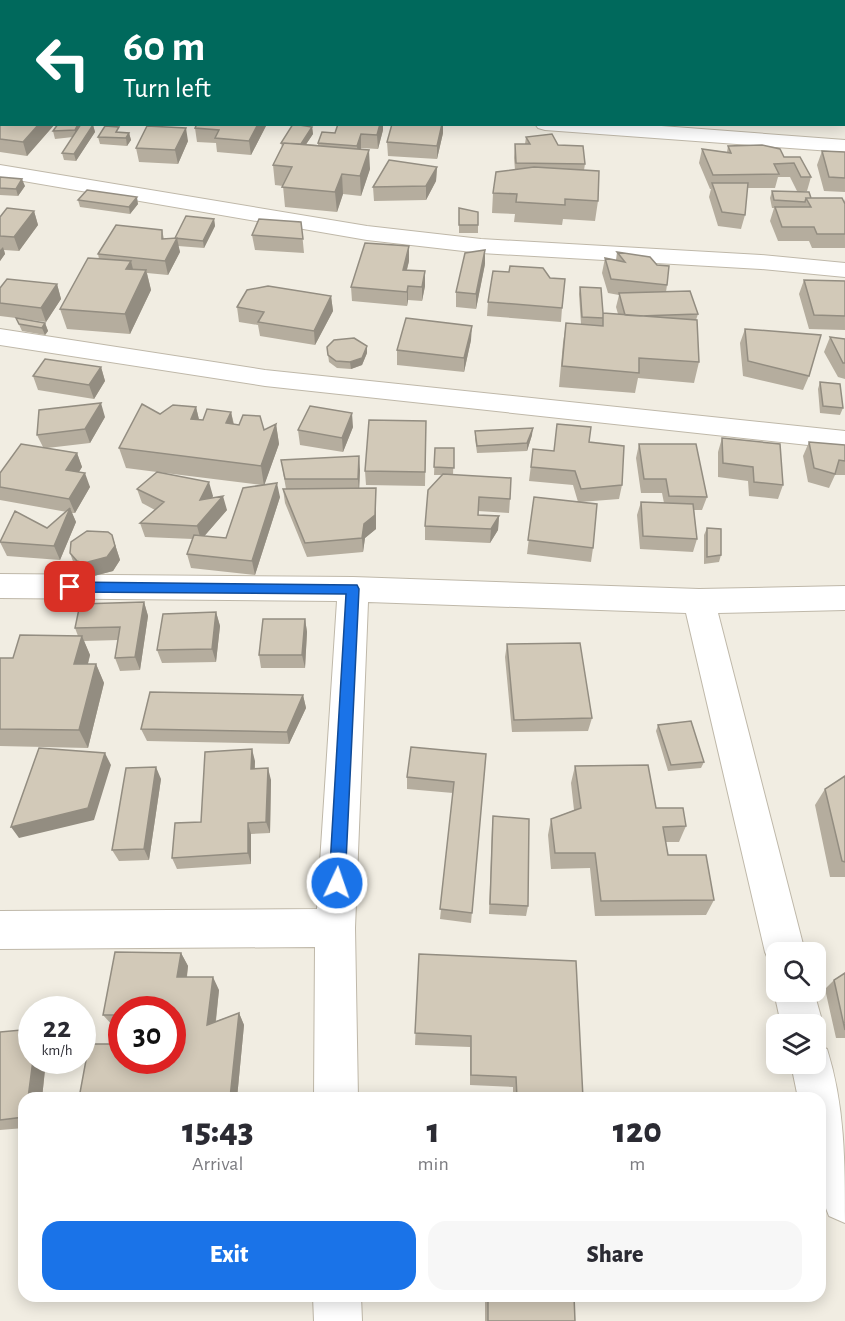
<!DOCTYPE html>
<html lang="en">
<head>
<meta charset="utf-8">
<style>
	:root { --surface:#fff; --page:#f7f7f7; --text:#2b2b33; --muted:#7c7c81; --accent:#1a73e8 }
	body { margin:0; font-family:"Alegreya Sans",sans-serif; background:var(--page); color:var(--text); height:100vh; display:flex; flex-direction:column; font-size:22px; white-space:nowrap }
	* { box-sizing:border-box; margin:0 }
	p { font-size:20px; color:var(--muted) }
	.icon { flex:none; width:33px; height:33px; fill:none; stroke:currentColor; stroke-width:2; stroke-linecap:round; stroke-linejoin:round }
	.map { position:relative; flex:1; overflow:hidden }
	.panel { position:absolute; left:18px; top:1092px; width:808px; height:210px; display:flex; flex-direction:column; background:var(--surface); border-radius:18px; box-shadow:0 3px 15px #0003 }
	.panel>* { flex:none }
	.guide { position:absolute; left:0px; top:0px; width:846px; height:126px; box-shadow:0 3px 15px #0003; background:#00695c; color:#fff; overflow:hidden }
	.tools { position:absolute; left:766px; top:942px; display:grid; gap:12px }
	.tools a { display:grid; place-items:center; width:60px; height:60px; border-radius:12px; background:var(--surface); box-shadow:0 3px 15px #0003; font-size:30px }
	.speed { position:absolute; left:18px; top:996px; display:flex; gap:12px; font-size:30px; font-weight:700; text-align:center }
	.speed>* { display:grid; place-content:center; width:78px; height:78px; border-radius:50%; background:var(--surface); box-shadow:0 3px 15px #0003; line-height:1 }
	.speed small { font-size:15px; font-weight:400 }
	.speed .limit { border:9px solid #d22; background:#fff; color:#111 }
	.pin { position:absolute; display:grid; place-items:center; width:51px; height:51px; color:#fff; margin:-26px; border-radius:12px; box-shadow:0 3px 9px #0006 }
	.me { position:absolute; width:66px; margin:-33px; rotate:3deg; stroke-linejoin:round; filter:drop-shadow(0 0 4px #0008) }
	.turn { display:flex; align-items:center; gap:21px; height:126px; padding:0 24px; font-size:27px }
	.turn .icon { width:78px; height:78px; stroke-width:2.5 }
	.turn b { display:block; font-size:42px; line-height:51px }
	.eta { display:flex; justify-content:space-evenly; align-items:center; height:102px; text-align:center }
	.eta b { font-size:36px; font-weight:800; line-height:42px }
	.action { display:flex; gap:12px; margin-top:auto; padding:12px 24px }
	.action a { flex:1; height:69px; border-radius:18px; background:var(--accent); color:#fff; font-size:24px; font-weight:800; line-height:69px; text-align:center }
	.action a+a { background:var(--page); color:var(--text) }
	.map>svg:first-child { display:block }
</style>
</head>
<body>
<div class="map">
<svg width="845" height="1321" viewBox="0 0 845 1321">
	<rect width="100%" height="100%" fill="#f1ede2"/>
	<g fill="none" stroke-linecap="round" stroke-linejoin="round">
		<g stroke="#bfb8a9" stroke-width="2">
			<path id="minor" d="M360,0H378L360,2Z
				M481,0H508L509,2H482Z
				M844,36H845V46H844Z
				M0,47L2,48V59H0Z
				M535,124H635L845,140V152L545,130L538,128Z
				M0,165L367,226L481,239L761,255L845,263V277L761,269L481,253L367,240L0,177Z
				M0,329L265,370L845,431V449L265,386L0,345Z
				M0,574L353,577L699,589L845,586V610L718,613L805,952H777V968L771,966L765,952L686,613L368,602L355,928L358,1098H314L315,947L0,949V911L317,909L337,601L0,598Z
				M777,984V992H814L823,1024L817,1039L816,1024H781L774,992Z
				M816,1044L827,1049C845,1106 845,1162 845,1223L829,1216L820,1193V1098H798L791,1064H816Z
				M313,1296H361L362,1321H314Z"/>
		</g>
		<use href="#minor" fill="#fff" fill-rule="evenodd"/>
	</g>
	<path fill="#b5ad9e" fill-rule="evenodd" d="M47,0H87L86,2Z
		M100,0H143V1L100,2Z
		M542,0H561V2H546Z
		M775,0H845V24L844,2H775Z
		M0,72H2V106H0Z
		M0,124H55L27,156L0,152Z
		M197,124H267L251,155L217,152L216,143L197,142L195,128Z
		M392,124H443V133L437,159L388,156L387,142Z
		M93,125L95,132L76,161L64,160L62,153L73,137L55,139L53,131Z
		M312,127L313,134L306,144L318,145V143L335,133L383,130L378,149L361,148L370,169L361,196L343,194L337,212L285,207L283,186L275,185L273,165L282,147L281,143Z
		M120,132L129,133L131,140L127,146L100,144L98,137Z
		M526,137L558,145L585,164L584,170L598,201L595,221L563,219L562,225L514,222L515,214L492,213L493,193L515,170L514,158L515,144H525Z
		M188,141L178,164L139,162L136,148Z
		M728,146L784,157H800L811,177L807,191H797L790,177H778L775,188H747L745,215L741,229L718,226L709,197L711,189H710L699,163L702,149L727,152Z
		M822,151L845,152V192L824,191L817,165Z
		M437,167L436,181L426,200L374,201L373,187Z
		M0,177L25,186L18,196L0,195Z
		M772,191L811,198L844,202L845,199V248H812L809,241H778L770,221L774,208H772L770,198Z
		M78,200L138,204L130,214L80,207Z
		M459,208L478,225V233H459Z
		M34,211L38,225L19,251L4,250L5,254L0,261V217Z
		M214,219L215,226L204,248L178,246L180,252L168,275L147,273L151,290L130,334L67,329L60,309L99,259L98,254L162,230L164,239L175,238Z
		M301,222L304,253L255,250L252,235Z
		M617,252L667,285L666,292L698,314L696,320L699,362L694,383L638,378L635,393L559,387L563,343L566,323L581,324L579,294L580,287L603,313L618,314L616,307L619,295L608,293L602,273L605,258L616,260Z
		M409,261L407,270L425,271V286L422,301L408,300L407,306L352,301L351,287Z
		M485,264L476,309L456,307V292Z
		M804,280L845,281V330L809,329L799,294Z
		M57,284L61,299L46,322L16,318L45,323L48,331L45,335L22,331L16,318L0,316V288Z
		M331,296L333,311L315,345L260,336L258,325L239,322L237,307Z
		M488,302L562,308L561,322L487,316Z
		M745,329L809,376L803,390L743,376L740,343Z
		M830,337L845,339V379L838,377L824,352Z
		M471,340L464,372L397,365V350Z
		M367,346V353L362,365L351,369L337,368L329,362L327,347Z
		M101,367L105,381L94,399L38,390L33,376Z
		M820,382L843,408L840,415L820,413L818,389Z
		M196,407L199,420H203L231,412L234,424L264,430L276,424L279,444L264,485L280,497L255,575L191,568L187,554L193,539L145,537L140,523L155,510L142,503L137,489L157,472L126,468L119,448L160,414ZM157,472L262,485L226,538L204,536L227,510L212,498L213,496Z
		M105,417L90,443L47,448L77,453L82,467L79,472L90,487L75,513H72L76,522L60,560L7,556L0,542L47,528L67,512L0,500V473L43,447L37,435Z
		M426,421L425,486L366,485L365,471Z
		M353,427L343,452L300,445L298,430Z
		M475,431L532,435L527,451L477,453L475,438Z
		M722,438L783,485L778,499L749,496L748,481L718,477V452Z
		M589,442L622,485L619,499L580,502L593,548L591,562L527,554L534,497L578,502L573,485L529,481L533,449L553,451Z
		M809,442L845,445V475H835L829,488L808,482L803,456Z
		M639,444L707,497L702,510H694L697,539L693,552L640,549L637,515L641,502L664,503L662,493H641L636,458Z
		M435,448H454L453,475L510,499L509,513L478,511V515L499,516L498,530L490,543L425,540V526L442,475H434Z
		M281,460L360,470L359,489L376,502V529L365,538L363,552L307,557L285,503L283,489H286Z
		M707,528L721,555L719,562L704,564V535Z
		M112,535L120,560L113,571L90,577L83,575L75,567L70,553Z
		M144,602L148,616L140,670L120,671L115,658L118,640L84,641L90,655L88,664H96L104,683L88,748L0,746V658H13L78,636L75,628Z
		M216,612L220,626L216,662L162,663L157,650Z
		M305,619L307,632L305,668H261L259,655Z
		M507,644L592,718L588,731L512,732L505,657Z
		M303,695L306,708L289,744L147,741L141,729Z
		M658,725L704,762L701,768L668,771L656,731Z
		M486,754L471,923L440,919L453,793L407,789V777Z
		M255,761V769L271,780L270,833L251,834V864L177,869L172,858L201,822Z
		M575,766L656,808L686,826L679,842H666L668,855L714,900L706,915L595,916L590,868L551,869L548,835L551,819L574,810L571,783Z
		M845,776V877H830L815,805L825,789Z
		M161,779L149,860L119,861L112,850Z
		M493,816L528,906L526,916L489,914L492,827Z
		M181,953L188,966L187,977L219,990L216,1021L239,1013L244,1025L237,1098H79L172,1060V1010H122V1026H113L103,1015Z
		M419,954L583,1098H513V1087L470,1085V1047L415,1045Z
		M845,973V1038H836L825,989L834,980Z
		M0,1032L32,1060H46L42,1098H24V1128L0,1130Z
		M485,1296H574L575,1321H485Z"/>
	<path fill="#938d81" d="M131,0H143V1L131,2Z
		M335,0H344L343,2H334Z
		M2,58V66L0,67V59Z
		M39,124H55L27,156L23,142Z
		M78,124H83L77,137L75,130Z
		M258,124H267L251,155L249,141Z
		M380,124H383V130L378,149L377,135Z
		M442,124H443V133L437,159V146Z
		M93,125L95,132L76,161L74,154Z
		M312,127L313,134L301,152V145Z
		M186,128L188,141L178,164L175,150Z
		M129,133L131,140L127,146L126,138Z
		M361,134V148L358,160L357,146Z
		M369,150L370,169L361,196L360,176Z
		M437,167L436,181L426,200V186Z
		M342,174L343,194L337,212L335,192Z
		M22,179L25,186L18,196L16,189Z
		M137,197L138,204L130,214L129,207Z
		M34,211L38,225L19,251L14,237Z
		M214,219L215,226L204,248L203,241Z
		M177,238L180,252L168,275L165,261Z
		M409,246V261L403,284V270Z
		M3,247L5,254L0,261V250Z
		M485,250V264L476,309V294Z
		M131,261L136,281L126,269Z
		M146,270L151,290L130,334L125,314Z
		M425,271V286L422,301V287Z
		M57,284L61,299L46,322L41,308Z
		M408,286V300L407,306V292Z
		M331,296L333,311L315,345L314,331Z
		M45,323L48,331L45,335L42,328Z
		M472,326L471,340L464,372V358Z
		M367,346V353L362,365L351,369L350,362Z
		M101,367L105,381L94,399L89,385Z
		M101,403L105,417L90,443L85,429Z
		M196,407L201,428L191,419Z
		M231,412L235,432L226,423Z
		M352,413L353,427L343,452L342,438Z
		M276,424L279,444L264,486L261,466Z
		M533,428L532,435L527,451V443Z
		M77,453L82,467L71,484L66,470Z
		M359,456L360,470L359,493L358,479Z
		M85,473L90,487L75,513L69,499Z
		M209,482L213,496L203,514L200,500Z
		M277,483L280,497L255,575L252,561Z
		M376,488V529L365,538L363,552L362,538L364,524Z
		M223,496L227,510L201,540L197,526Z
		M70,508L76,522L60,560L54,546Z
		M499,516L498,530L490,543L491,529Z
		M112,535L120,560L113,571L90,577L84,563Z
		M144,602L148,616L140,670L135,657Z
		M216,612L220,626L216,662L212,649Z
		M305,619L307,632L305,668L302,655Z
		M82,636L90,655L83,682L74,664Z
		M96,664L104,683L88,748L79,730Z
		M303,695L306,708L289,744L287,732Z
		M252,749L255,761L254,781L251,769Z
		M105,753L111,765L94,820L19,838L11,827Z
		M156,767L161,779L149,860L144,849Z
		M268,768L271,780L270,833L266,822Z
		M248,823L251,834V864L248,853Z
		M181,953L188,966L185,990L177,977Z
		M213,977L219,990L214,1036L207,1025Z
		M239,1013L244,1025L237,1098H230Z
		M33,1060H46L42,1098H28Z"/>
	<path fill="#d2c9b8" stroke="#938d81" stroke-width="1.5" d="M174,0H190L189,2H173Z
		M191,0H252L250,2H190Z
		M266,0H290L289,2H273L266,1Z
		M306,0H335L334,2H312L305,1Z
		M461,0L478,1L460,2Z
		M776,0H793V2H776Z
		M821,0H845V6L844,2H831L830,0Z
		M844,43H845V73L844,72Z
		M0,72H2V93H0Z
		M2,122V124H39L23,142L0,139V124Z
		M58,124H78L75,130L53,131Z
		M81,124L93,125L74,154L62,153Z
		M197,124H258L249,141L215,138L219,130L195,128Z
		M293,124L312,127L301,144L281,143Z
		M338,124H380L377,135L361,134L357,146L318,143L322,132L335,133Z
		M392,124H442L437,146L387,142Z
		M105,126L119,127L116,132L129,133L126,138L98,137Z
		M147,126L186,128L175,150L136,148Z
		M552,134L558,145L583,146L585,164L516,163L515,144H530L526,137Z
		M284,143L369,150L360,176L342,174L335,192L282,187L292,167L273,165Z
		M762,145L780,149L784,157H800L811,177H801L794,163L774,164L779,174L713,175L702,149L731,153L728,146Z
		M822,151L845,152V178L829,177Z
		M389,160L437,167L426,186L373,187Z
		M534,167L599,171L598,201L565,199V205L516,202L517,194L493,193L496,172Z
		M0,177L22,179L16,189L0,188Z
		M712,183H748L745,215L722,212Z
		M87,190L137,197L129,207L78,200Z
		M772,191L809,192L811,198H806L805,202L774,200Z
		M806,198H842L845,204V234H817L814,227H782L775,207H811Z
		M7,208L34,211L14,237L0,236V217Z
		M459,208L478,212V225H459Z
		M186,216L214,219L203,241L175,238Z
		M259,219L301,222L303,239L252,235Z
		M116,225L162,230V239L177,238L165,261L98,254Z
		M365,243L409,246L403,270L425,271L422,287L408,286L407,292L351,287Z
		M485,250L476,294L456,292L465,253Z
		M617,252L650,257L657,265L669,266L667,285L611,279L605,258L625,262Z
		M88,258L131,261L126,269L146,270L125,314L60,309Z
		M510,266L543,268L550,278L565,279L562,308L488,302L493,271L509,272Z
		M7,279L57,284L41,308L0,303V288Z
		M804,280L845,281V316L814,315Z
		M268,286L331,296L314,331L258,322L264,312L237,307L247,290Z
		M580,287L601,288L603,313V318L582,317Z
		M690,291L698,314L640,316L625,315L619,293Z
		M603,313L697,320L699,362L639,358V373L562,366L566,323L603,326Z
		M16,318L45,323L42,328L19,324Z
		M406,318L472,326L464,358L397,350Z
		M745,329L821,335L809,376L748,361Z
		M830,337L845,339V363H843Z
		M354,338L367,346L362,358L350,362L336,361L328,355L327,347L334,340Z
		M45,359L101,367L89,385L33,376Z
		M820,382L840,384L843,408L823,406Z
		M101,403L85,429L37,435L39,410Z
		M142,404L160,414L173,405L196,407L191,419L203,420L207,409L231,412L226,423L239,425L243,415L260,416L264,430L276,424L261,466L119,448Z
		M310,406L352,413L342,438L298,430Z
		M369,420L426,421L425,472L365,471Z
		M557,424L591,427L589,442L624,446L622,485L581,489L575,471L531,467L533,449L554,451Z
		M533,428L527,443L477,446L475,431Z
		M722,438L780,444L783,485L754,482L753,467L723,463Z
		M809,442L845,445V461L839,460L835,474L814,468Z
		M21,444L77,453L66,470L85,473L69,499L0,487V473Z
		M639,444H696L707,497L669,496L666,479H644Z
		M435,448H454V468L434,467Z
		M359,456L358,479H285L281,460Z
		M157,472L209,482L200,500L223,496L197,526L140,523L164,502L137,489Z
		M443,474L511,478L510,499L479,497L478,515L499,516L491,529L425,526L428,490Z
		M277,483L252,561L187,554L194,535L226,538L243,488Z
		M376,488L375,515L364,524L362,538L305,543L283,489Z
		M534,497L597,504L593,548L528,540Z
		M641,502L693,504L697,539L643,536Z
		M70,508L54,546L0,542L15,511L47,528Z
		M707,528L721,529V555L707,557Z
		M87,531L108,532L112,535L115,546L107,557L84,563L77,561L70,553L71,542Z
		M144,602L135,657L115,658L120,627L75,628L80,604Z
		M216,612L212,649L157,650L163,614Z
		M263,619H305L302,655H259Z
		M20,635L82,636L74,664H96L79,730L0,729V658H13Z
		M580,643L592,718L514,720L507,644Z
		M150,692L303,695L287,732L141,729Z
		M691,721L704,762L671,765L658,725Z
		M411,747L486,754L472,913L440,909L454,782L407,777Z
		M39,748L105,753L88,808L11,827Z
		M252,749L251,769L268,768L266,822L248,823V853L172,858L175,823L201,822L205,752Z
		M648,765L656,808H683L686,826L663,827L668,855H706L714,900L601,901L595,853H555L551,819L581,808L575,766Z
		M156,767L144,849L112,850L126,768Z
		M845,776V862L842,861L825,789Z
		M493,816L529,819L528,906L490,904Z
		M115,952L181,953L177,977H213L207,1025L239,1013L230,1098H79L89,1044H122V1060H172V1010H122V1015H103Z
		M419,954L576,961L583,1098H517L516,1077L471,1075V1036L415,1033Z
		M845,973V1030L834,980Z
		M32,1029V1060H33L28,1098H24V1117L0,1120V1032Z
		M488,1296H574L575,1321H488Z"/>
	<path fill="#1a73e8" stroke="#114b97" stroke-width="1.5" d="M70,582L357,585L359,589L345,883L343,888L337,890L331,888L329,883L346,594L70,592L64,587Z"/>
</svg>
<div class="tools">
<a><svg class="icon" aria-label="search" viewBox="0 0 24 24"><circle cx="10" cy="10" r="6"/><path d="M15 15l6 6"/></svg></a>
<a><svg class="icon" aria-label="layers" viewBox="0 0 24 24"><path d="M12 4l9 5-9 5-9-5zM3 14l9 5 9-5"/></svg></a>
</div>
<div class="speed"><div>22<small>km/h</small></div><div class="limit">30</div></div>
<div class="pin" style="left:70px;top:587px;background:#d93025"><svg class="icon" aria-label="arrive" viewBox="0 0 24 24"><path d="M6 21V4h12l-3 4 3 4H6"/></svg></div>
<svg class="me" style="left:337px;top:883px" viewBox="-20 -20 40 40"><circle r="17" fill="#1a73e8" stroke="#fff" stroke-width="3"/><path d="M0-11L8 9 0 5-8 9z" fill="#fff"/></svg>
<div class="guide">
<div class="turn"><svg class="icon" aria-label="left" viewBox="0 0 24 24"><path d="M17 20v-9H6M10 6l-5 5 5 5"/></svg><div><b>60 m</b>Turn left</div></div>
</div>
<section class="panel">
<div class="eta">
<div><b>15:43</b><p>Arrival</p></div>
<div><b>1</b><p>min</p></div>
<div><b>120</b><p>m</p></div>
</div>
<div class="action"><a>Exit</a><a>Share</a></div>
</section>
</div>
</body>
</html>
